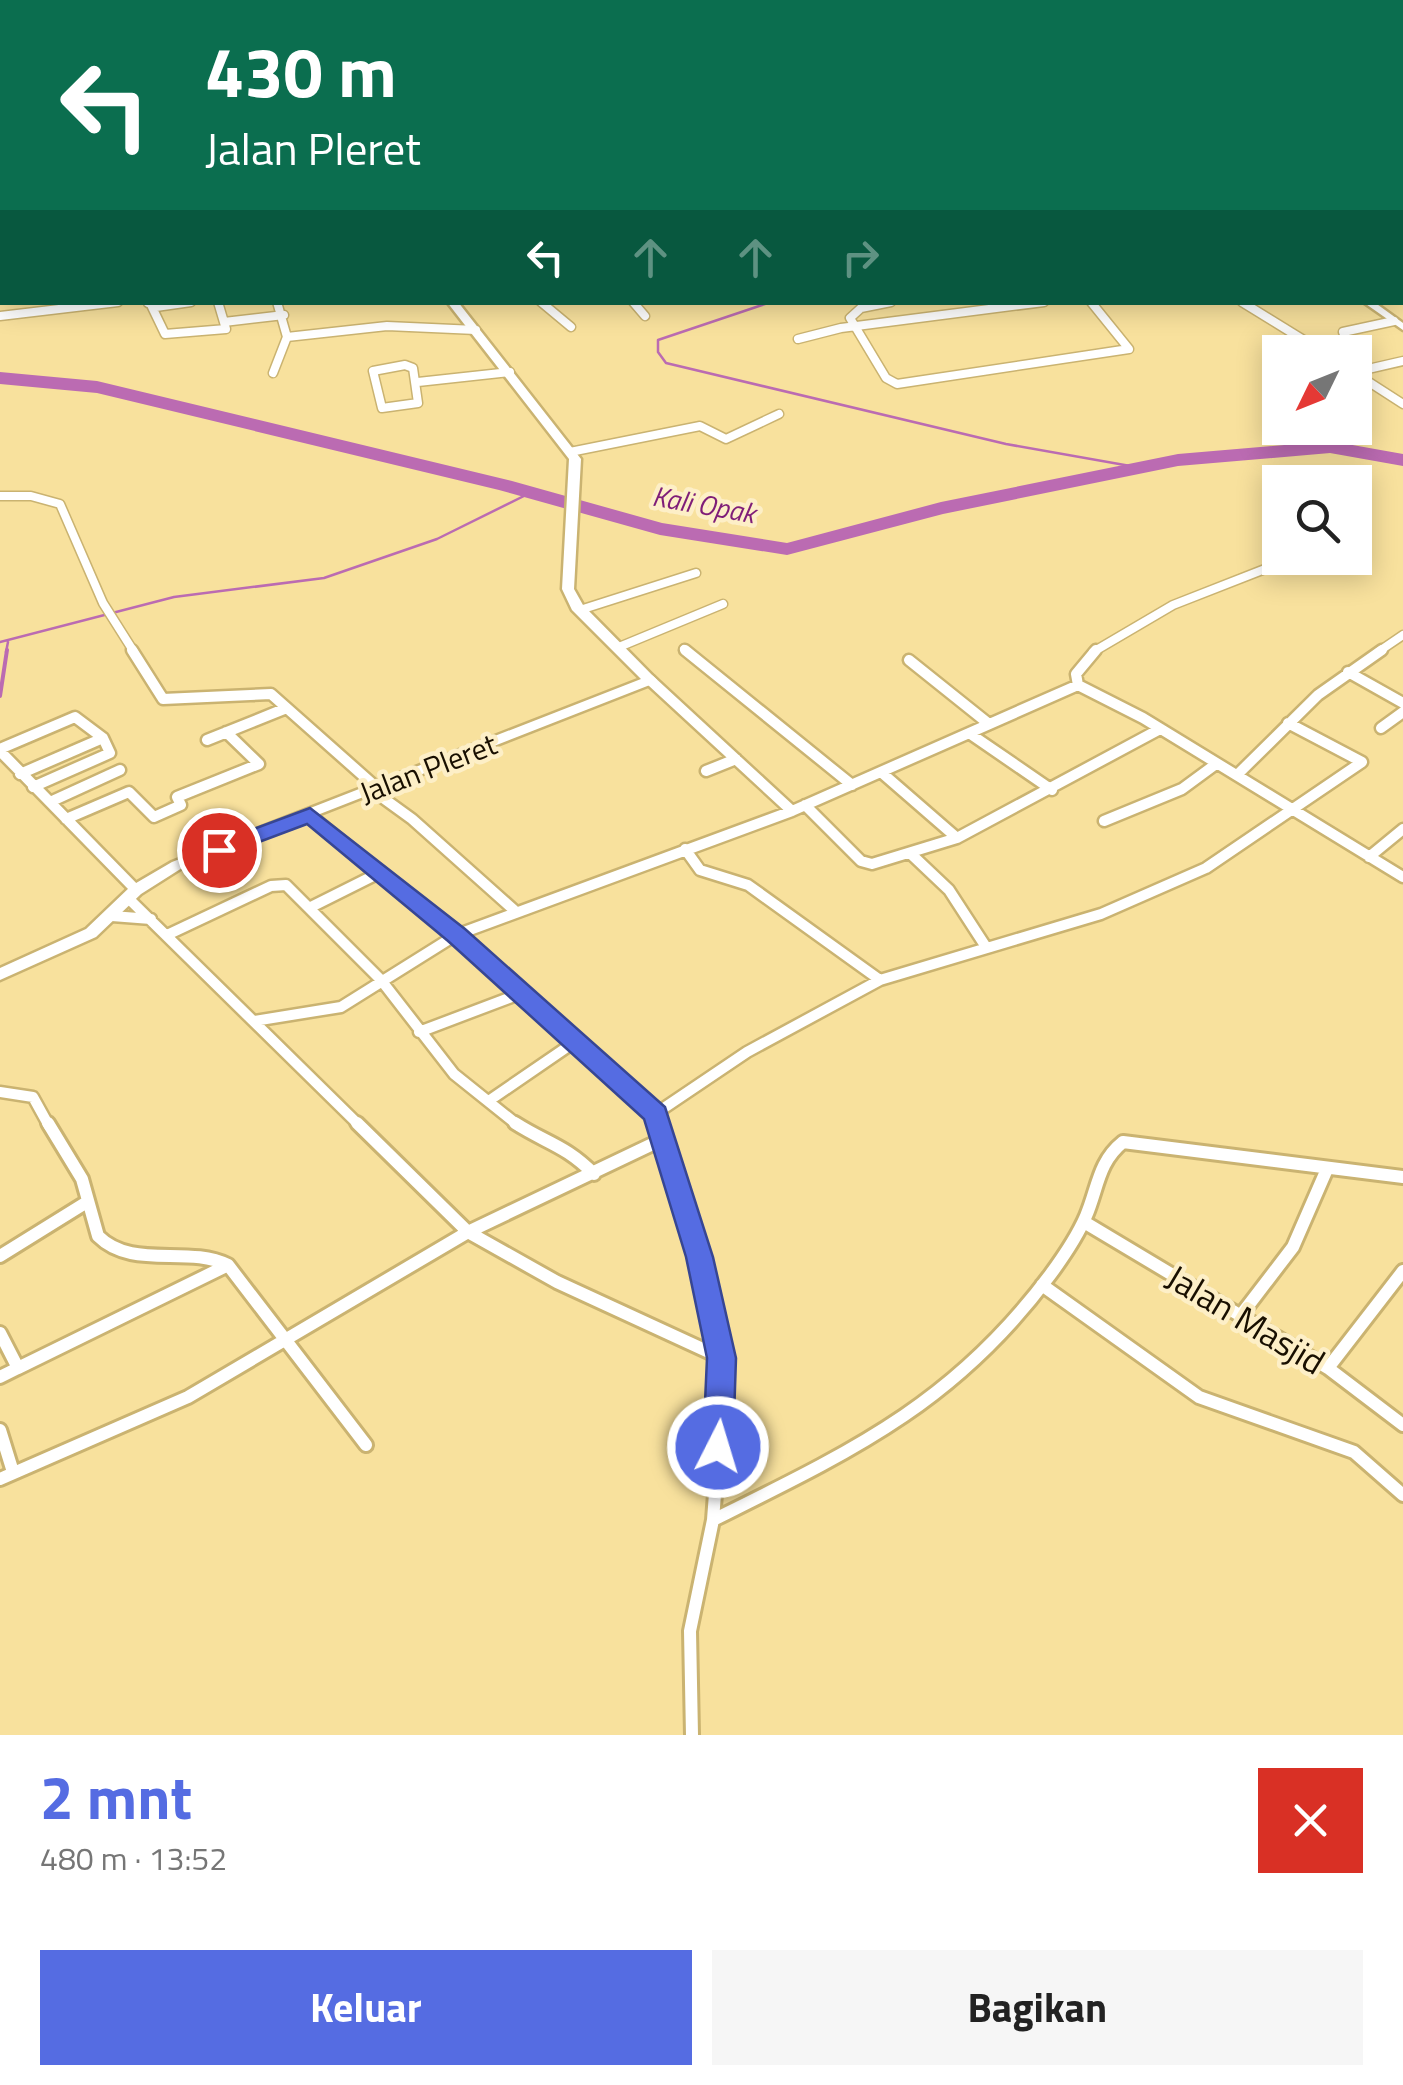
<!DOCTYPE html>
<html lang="id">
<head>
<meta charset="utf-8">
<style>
	:root { --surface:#fff; --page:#f6f6f6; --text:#222; --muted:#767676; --accent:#556ce2 }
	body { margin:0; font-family:"Titillium Web",sans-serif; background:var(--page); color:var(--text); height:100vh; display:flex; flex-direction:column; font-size:38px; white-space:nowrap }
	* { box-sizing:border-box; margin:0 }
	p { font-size:32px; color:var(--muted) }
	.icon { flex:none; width:55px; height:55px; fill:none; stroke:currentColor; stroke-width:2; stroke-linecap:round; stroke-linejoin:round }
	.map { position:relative; height:1735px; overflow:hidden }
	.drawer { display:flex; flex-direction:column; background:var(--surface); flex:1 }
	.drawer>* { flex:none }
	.hud { position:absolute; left:0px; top:0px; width:1405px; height:305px; box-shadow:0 5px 25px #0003; background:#0b6e4f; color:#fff; overflow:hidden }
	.needle { width:65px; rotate:227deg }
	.tools { position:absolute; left:1262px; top:335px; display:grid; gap:20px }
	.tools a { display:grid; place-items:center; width:110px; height:110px; border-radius:0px; background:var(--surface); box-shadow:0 5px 25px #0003; font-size:50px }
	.pin { position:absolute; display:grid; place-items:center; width:85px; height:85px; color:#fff; margin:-42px; border:5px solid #fff; border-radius:50%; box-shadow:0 2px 10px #0007 }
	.me { position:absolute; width:110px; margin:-55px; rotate:5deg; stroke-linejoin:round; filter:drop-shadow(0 0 8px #0008) }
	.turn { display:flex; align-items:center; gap:35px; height:210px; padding:0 40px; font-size:45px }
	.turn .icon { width:130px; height:130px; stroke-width:2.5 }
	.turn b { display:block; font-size:70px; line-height:85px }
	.lanes { display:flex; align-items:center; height:95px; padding:0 40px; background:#0003; justify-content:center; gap:50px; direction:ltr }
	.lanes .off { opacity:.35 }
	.round { display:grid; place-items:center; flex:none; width:105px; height:105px; border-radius:0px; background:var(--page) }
	.summary { display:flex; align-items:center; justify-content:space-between; height:170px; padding:0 40px }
	h1 { font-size:60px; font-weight:700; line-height:75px; color:var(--accent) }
	.cta { display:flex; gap:20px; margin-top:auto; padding:20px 40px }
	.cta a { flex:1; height:115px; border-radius:0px; background:var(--accent); color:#fff; font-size:40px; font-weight:700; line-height:115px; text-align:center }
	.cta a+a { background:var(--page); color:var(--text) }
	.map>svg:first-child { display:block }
</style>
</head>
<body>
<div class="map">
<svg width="1403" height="1735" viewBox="0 0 1403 1735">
	<rect width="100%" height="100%" fill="#f8e19d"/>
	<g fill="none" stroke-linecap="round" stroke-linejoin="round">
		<path stroke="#bb6bb2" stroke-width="2.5" d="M771,302L658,340V352L666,363L1006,444L1136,467
			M0,642L174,597L324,578L437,539L532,492
			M6,652L8,642"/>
		<path stroke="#bb6bb2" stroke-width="4" d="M0,696L7,650"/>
		<path fill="#bb6bb2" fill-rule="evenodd" d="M0,372L97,381L512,481L662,523L787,543L941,502L1178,454L1330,441L1403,454V466L1330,453L1178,466L943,514L787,555L660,535L499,490L97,393L0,384Z"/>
		<g stroke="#cab371" stroke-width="9">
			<path id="minor-far3" d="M347,0L351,2
				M750,0L754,2
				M103,2L113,0
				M555,2L567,0
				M660,2L673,0
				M821,2L830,0
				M1312,2L1317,0
				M0,56L2,60"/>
		</g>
		<g stroke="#cab371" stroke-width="11">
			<path id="minor-far2" d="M541,302L571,327
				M633,302L645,316
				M891,302L861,308L850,318L886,378L897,384L1129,349L1091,302
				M1242,302L1323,352
				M148,303L156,307L191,302
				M152,307L165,334L226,329L218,302
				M0,316L118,302
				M224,322L284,315
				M1343,332L1394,321
				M287,337L387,326L476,330
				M798,339L841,328L1044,302
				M405,365L413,368L418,403L382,408L373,371Z
				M1355,372L1403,361
				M273,373L287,337L277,302
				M1355,373L1403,404
				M418,382L510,372
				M570,452L700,426L726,439L779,414
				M0,496H31L60,504L103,603L134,652
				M580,610L696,573
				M619,647L723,604
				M684,649L688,652
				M1093,652L1173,605L1293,558
				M1378,652L1403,635"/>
		</g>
		<g stroke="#cab371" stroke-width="15">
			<path id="minor-far1" d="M132,650L163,699L271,694L377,788
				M685,650L852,785
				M909,660L989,724
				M1348,672L1403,703
				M650,680L792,811
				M1078,685L1076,674L1096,650
				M1381,728L1403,712
				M969,733L1052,790
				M207,740L284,709
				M0,749L75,717L103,738L110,753L33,787
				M0,751L136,890
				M706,771L736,759
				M881,772L957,838
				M20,774L103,738
				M1237,775L1318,695L1382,650
				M372,790L412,819L514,910
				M50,802L120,770
				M805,805L861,861L872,864L957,838L1160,729
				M310,815L456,935L655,1114L659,1126
				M66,819L129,792L154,817L181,805L177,797L259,764L226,732
				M1104,821L1182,789L1216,764
				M911,854L949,890L986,947
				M1369,857L1403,829
				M129,899L360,1126
				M309,908L381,872
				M112,916L151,919
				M167,935L271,886L286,885L381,980L454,1074L519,1126
				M880,980L1101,914L1206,868L1362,762L1288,723
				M254,1021L341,1007L456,935L792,811L1078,685L1143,718L1403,877
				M419,1032L522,993
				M0,1092L33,1097L49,1126
				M490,1100L576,1041
				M655,1114L747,1052L880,980L748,885L700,870L685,849"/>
		</g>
		<g stroke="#cab371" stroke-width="18">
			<path id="minor" d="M48,1123L82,1179L98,1236C132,1270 187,1245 228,1265L366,1445
				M357,1123L468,1232L661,1140
				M515,1123C548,1144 565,1145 594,1174
				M658,1123L699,1257L724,1376L713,1520L690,1631L692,1735
				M1084,1222L1328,1368L1403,1425
				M0,1256L87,1202
				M1042,1285L1199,1397L1354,1452L1403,1495
				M1241,1315L1293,1247L1327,1169
				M0,1333L18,1368L0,1377
				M18,1368L228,1265
				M1328,1368L1403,1271
				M0,1430L13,1472
				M0,1479L188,1397L468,1232L557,1282L722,1358
				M713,1520C852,1451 955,1403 1050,1275C1064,1256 1077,1237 1086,1216C1098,1188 1098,1162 1123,1142L1403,1177"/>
		</g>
		<g stroke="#cab371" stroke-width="5">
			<path id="tertiary" d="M492,0H501L503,2H495Z
				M1363,302H1374L1403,323V330Z"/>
		</g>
		<g stroke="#cab371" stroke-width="5">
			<path id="secondary" d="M163,0H172L173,2H165Z
				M450,0H471L466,2H448Z
				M447,302H458L581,459L574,589L583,605L657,680L655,683L182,868L141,894L96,937L0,980V968L86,929L131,886L172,862L641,679L572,610L562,589L569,459Z"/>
		</g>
		<use href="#minor-far3" stroke="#fff" stroke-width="6"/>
		<use href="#minor-far2" stroke="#fff" stroke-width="8"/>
		<use href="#minor-far1" stroke="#fff" stroke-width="10"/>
		<use href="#minor" stroke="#fff" stroke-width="12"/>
		<use href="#tertiary" fill="#fff" fill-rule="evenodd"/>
		<use href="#secondary" fill="#fff" fill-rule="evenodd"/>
	</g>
	<path fill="#556ce2" stroke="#374693" stroke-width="2.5" d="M310,808L465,929L665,1107L713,1257L736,1358L733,1447L729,1456L718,1460L708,1456L703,1447L707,1358L686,1257L644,1119L448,941L307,824L219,857L207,850L211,845Z"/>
	<g text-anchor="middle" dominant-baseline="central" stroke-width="9" stroke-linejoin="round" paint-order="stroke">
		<g font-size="28" font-style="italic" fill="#7f1d78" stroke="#fdefc7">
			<text transform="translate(704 504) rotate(10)">Kali Opak</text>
		</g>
		<g font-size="30" fill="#180f00" stroke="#fdefc7">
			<text transform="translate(428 768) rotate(-21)">Jalan Pleret</text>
		</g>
		<g font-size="35" fill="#180f00" stroke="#fdefc7">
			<text transform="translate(1246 1319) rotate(31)">Jalan Masjid</text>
		</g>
	</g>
</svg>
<div class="tools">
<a><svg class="needle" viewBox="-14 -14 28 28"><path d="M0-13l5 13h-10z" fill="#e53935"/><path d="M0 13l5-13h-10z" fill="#767676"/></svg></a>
<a><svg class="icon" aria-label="search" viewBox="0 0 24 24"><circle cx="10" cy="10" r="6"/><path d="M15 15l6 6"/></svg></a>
</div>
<div class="pin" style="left:219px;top:850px;background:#d93025"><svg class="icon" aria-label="arrive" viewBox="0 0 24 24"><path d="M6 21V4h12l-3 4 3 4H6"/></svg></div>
<svg class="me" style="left:718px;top:1447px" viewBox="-20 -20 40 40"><circle r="17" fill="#556ce2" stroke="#fff" stroke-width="3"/><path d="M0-11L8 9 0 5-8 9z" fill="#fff"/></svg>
<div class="hud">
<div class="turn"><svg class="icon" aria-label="left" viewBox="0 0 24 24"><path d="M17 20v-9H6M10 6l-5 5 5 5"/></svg><div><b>430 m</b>Jalan Pleret</div></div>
<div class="lanes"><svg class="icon" aria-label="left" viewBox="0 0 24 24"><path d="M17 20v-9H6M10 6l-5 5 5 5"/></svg><svg class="icon off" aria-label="ahead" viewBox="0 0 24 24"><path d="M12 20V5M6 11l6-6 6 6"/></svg><svg class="icon off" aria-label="ahead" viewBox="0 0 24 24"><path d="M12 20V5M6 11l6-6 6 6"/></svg><svg class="icon off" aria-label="right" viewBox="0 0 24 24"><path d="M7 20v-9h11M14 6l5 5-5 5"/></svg></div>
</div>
</div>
<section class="drawer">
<div class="summary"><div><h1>2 mnt</h1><p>480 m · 13:52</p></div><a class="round" style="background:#d93025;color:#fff"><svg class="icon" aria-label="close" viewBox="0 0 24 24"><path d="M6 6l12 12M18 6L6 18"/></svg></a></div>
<div class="cta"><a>Keluar</a><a>Bagikan</a></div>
</section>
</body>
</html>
